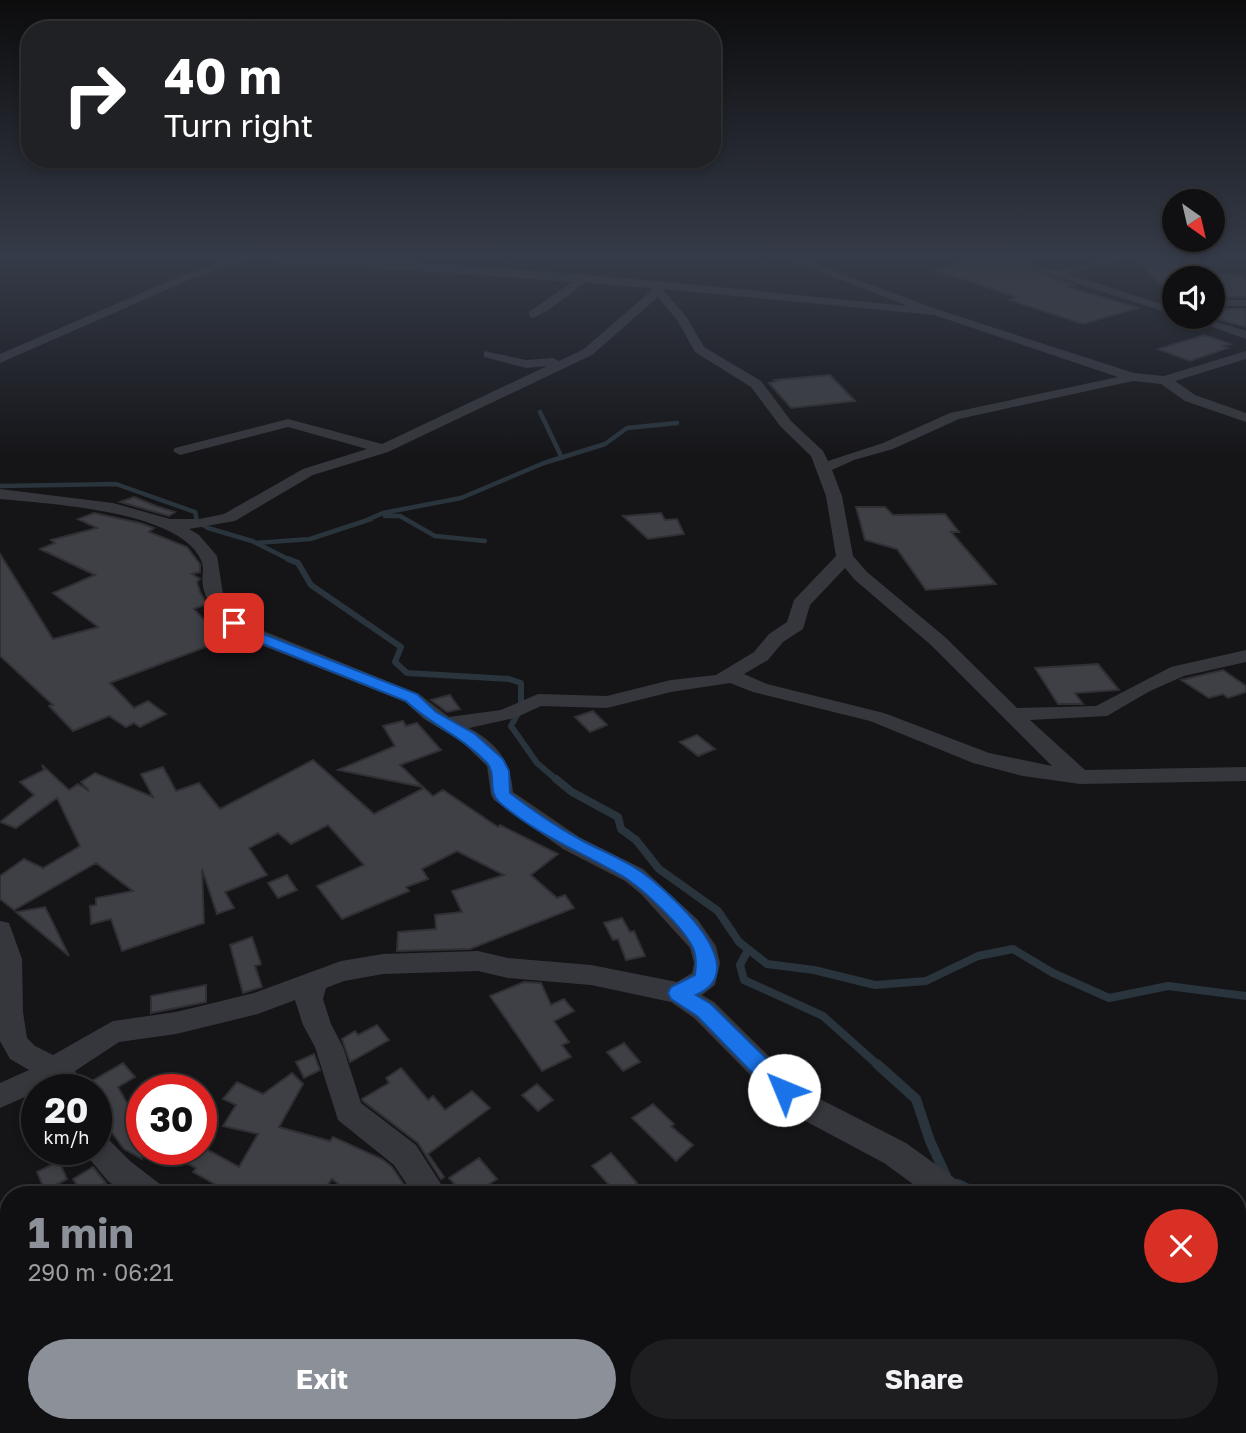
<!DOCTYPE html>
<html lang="en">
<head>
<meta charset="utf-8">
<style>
	:root { --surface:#101012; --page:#1e1e20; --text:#f1f3f6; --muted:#9c9d9f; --line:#303032; --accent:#8c9099 }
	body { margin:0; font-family:"Golos Text",sans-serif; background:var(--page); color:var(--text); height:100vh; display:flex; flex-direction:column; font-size:26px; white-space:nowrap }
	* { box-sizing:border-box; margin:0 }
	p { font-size:23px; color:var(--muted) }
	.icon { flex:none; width:38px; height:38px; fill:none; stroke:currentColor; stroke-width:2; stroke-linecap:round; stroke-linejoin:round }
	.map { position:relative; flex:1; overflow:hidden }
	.side { position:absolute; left:0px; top:1186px; width:1246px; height:247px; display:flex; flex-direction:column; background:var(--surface); border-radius:28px 28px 0 0; box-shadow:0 4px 10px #0003,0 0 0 2px var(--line) }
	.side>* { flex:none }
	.banner { position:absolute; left:21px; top:21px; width:700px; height:147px; border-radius:28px; box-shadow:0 4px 10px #0003,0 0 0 2px var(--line); background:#202124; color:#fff; overflow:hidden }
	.needle { width:46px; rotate:146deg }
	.tools { position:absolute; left:1162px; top:189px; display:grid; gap:14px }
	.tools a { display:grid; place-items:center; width:63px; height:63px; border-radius:50%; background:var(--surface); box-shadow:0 4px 10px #0003,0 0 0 2px var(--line); font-size:35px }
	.speed { position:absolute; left:21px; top:1074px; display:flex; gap:14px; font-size:35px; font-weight:700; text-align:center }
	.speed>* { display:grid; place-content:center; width:91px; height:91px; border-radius:50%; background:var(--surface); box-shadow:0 4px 10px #0003,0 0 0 2px var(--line); line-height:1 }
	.speed small { font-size:18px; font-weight:400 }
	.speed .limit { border:10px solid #d22; background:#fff; color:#111 }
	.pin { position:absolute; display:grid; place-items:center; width:60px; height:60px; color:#fff; margin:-30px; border-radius:14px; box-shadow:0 4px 10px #0006 }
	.me { position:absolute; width:77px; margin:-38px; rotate:315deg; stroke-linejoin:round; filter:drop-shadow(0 0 5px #0008) }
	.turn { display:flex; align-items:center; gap:24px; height:147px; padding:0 28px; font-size:32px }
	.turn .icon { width:91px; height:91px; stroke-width:2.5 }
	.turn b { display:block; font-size:49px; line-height:60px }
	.round { display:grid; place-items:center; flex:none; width:74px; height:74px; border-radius:37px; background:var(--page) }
	.summary { display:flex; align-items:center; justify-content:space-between; height:119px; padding:0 28px }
	h1 { font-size:42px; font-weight:700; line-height:52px; color:var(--accent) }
	.button { display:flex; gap:14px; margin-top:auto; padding:14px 28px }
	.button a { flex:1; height:80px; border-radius:42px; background:var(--accent); color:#fff; font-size:28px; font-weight:700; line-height:80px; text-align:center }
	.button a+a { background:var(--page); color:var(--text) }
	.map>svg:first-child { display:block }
</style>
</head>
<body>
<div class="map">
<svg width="1246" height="1433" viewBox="0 0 1246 1433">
	<rect width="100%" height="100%" fill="#151518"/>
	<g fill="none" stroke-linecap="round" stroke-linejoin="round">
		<path stroke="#2a343d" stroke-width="4.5" d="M540,412L562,458
			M0,486L116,484L195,512L197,521L208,528L252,541L292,561
			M385,516H400L435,536L485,541
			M367,520L383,513L461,498L544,463L605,444L627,428L677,423
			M256,543L310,539L371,519"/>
		<path stroke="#2a343d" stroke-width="6" d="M288,559L298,563L311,585L401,647L395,662L407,673L509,679L521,683V708L511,726L537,763L558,781"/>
		<path stroke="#2a343d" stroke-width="8" d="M556,779L572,792L618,817L621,829L636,840L659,869L718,911L739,942L767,964L814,970L875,985L926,981L978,956L1013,949L1053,973L1109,998L1168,986L1246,996
			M748,950L740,965L744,980L823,1016L879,1066"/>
		<path stroke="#2a343d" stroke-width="10" d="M877,1064L916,1099L930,1141L946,1176
			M958,1184L981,1195"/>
	</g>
	<path fill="#3f4045" stroke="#2f2f34" stroke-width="2" d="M984,258H998L1074,285L1068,287L1138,308L1083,324L1010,300L1016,297L935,270Z
		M1133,258H1152L1206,274L1205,278H1174V297Z
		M1213,274L1240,275L1246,281V297H1213Z
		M1213,309H1246V327L1213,318Z
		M1204,335L1231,344L1223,346L1228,348L1190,361L1158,349Z
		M830,375L855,401L791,408L769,383L777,381L775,380Z
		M134,497L156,506L175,512L169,516L120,502Z
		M856,507H885L893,515L945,514L959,532H951L996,584L926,590L897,549L865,540Z
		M94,513L140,523L154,528L149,532L187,547L200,564V572L192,574L200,579L197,582L200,592L207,604L194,609L211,627H208L219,642L110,683L134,708L148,701L166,714L140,727L134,723L126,727L109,716L73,731L49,706L53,705L0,656V554L53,639L98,627L53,593L95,575L40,549L55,543L51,540L97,528L78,519Z
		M661,513L665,520L677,519L684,534L648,539L623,516Z
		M1098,664L1119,690L1075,693L1083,704H1058L1035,668Z
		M1223,670L1246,686V692L1228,698L1223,694L1209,698L1181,680Z
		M450,695L460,709L447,712L431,700Z
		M593,711L607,725L590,732L575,717Z
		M403,721L406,726L417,723L441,750L400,765L423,787L338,770L395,746L383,726Z
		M697,735L715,749L698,756L680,742Z
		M313,760L374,814L424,788L433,796L443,790L498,827L500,825L558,854L531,875L557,898L565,895L574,908L470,949L397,951L398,932L436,929L435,915L462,912L452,891L504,875L457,851L422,869L428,879L406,887L409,891L342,919L317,886L364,865L328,825L291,844L278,833L249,848L267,875L225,892L234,908L217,914L202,869L204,923L122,951L111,919L91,924L90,906L96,905V898L133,891L96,863L14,910L0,899V876L24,859L43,868L80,846L57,798L16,828L0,822L34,795L20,782L44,770L42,765L69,790L78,784L89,791L81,782L95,773L153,797L141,774L163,767L176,791L199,783L220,809Z
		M287,875L297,890L278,898L268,883Z
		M45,907L53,923L69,956L16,912Z
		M622,918L630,932L634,931L645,956L626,960L618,939L613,940L604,923Z
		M252,937L261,964L255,966L262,987L243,993L230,945Z
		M524,982L541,983L551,1005L564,999L574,1011L554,1021L569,1042L562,1045L571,1057L542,1071L490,996Z
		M206,985V1002L151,1013V996Z
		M377,1025L389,1040L350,1062L342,1039L355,1031L358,1035Z
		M624,1043L640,1062L623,1071L607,1052Z
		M314,1054L320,1070L304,1078L296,1062Z
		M123,1063L135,1077L118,1087L128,1105L142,1120V1159L124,1149L96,1111V1105L104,1100L90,1082Z
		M401,1068L428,1100L433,1096L445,1110L472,1091L490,1108L428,1154L444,1177L441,1179L418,1143L363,1101L362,1099L389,1083L386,1078Z
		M292,1073L303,1084L279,1127L330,1141L333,1137L382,1159L392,1167L411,1195H352L332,1179L320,1195H214L220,1187L193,1172L196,1168L161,1150H208L239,1167L258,1134L223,1126L236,1105L223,1099L237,1082L263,1094Z
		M537,1084L553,1100L538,1111L522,1095Z
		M653,1104L674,1124L671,1126L693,1145L676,1161L632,1118Z
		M611,1153L637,1183L618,1195L592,1166Z
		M479,1158L497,1179L472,1195H464L449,1178Z
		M59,1161L67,1179L45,1191L37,1172Z
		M93,1167L106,1183L83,1195L73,1179Z"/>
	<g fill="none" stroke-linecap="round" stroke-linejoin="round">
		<path fill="#36373d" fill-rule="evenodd" d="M234,258C459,258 684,284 908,306L785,258H799L939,310L1134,373L1164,376L1246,351V359L1175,381L1195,395L1246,413V422L1185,401L1161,384L1133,381L959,419L893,449L854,460L832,470L842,496L853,556L867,572L945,637L1017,708L1096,706L1171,667L1246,650V662L1184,676L1150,691L1107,716L1030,720L1085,770L1246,767V781L1080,784L1023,776L973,763L870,721L753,692L730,683L671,692L607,708L541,706L515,718L469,728C497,743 510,760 513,792L579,837L643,869L698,920L716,946L720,963L715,985L702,995L714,1002L794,1081L818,1098L906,1143L964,1185L969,1195H928L884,1163L796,1116L774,1099L694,1018L671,1002L591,985L508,978L478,971L383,974L344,981L326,988L323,999L331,1024L343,1047L361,1103L416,1145L448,1195H414L394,1165L338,1120L315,1047L303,1025L295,1000L258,1014L176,1034L119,1042L75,1071L86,1090H56L52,1085L0,1108V1083L29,1070L10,1059L0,1041V921L9,923L22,959L23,1012L27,1038L35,1046L53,1055L113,1021L176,1012L254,993L341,961L383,954L478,951L508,958L591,965L677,982L692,973L694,963L690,948L641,894L625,881L563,849L494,800L491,795L487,766L462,742L424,719L405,702L241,637C225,625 207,608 203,586C201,578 205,568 201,560C179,510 48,504 0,499V489L113,503L170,519H199L224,514L303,469L367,449L288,427L180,455L173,451L175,448L288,419L382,444L547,366L526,368L484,357V351L526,360L553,358L559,361L584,349L652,290L650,288L585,283L550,309L533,318L529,316V312L572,282L248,259L189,280L0,363V354L181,276ZM662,289L934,315L1118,377L950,413L883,443L828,461L823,451L791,421L761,381L704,347L686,316ZM658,297L677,320L695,352L751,387L781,427L811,456L826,496L836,556L794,600L787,622L769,634L754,652L716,675L671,680L607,696L538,694L501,710L449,717L419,694L249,625L232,609L223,594L217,556L199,535L189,529L235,521L313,475L388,452L592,355ZM845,568L855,580L931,645L1052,766L989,753L884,713L767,684L744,674L768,660L783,642L803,629L810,605Z
			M1000,258C1019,258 1034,267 1053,270C1069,272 1102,258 1123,258L1067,274L1174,308V315Z
			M1213,300H1246V306H1213Z
			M1184,317H1201L1246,331V339Z
			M96,1134L107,1138L130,1161L161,1185L166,1195H126L108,1181L82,1150H96Z
			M1237,1316L1246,1319V1353L1237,1350Z
			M65,1424H108L105,1433H61Z
			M393,1424H451L448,1433H389Z"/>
	</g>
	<linearGradient id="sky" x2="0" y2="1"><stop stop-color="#0c0c0d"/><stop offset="0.56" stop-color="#353b48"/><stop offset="1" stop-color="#353b48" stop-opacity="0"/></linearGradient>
	<rect width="1246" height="459" fill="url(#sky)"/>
	<path fill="#1a73e8" stroke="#114b97" stroke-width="2" d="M234,618L253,630L417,694L436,712L475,734L503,759L509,771L510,793C532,810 557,827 581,840C601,851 624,859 643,873C669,892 757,969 696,995L711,1004L792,1084L795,1090L792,1097L784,1100L776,1097L697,1016L671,999L668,993L671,987L695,975C696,966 697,957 693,948C684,928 646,892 627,879C584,853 536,835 499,802C487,791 497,774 487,763C463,737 431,725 406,701L243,636L227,623Z"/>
</svg>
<div class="tools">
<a><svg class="needle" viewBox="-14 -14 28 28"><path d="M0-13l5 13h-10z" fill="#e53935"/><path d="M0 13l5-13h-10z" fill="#9c9d9f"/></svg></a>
<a><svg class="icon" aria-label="sound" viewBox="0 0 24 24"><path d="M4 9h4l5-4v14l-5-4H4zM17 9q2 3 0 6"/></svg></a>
</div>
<div class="speed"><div>20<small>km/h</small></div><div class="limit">30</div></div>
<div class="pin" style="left:234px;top:623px;background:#d93025"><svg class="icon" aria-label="arrive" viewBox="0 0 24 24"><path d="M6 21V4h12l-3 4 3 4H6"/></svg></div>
<svg class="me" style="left:784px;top:1090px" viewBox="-20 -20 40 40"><circle r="19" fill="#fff"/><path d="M0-13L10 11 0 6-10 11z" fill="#1a73e8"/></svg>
<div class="banner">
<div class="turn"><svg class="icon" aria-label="right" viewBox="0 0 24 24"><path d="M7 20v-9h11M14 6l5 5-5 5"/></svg><div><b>40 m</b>Turn right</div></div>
</div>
<section class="side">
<div class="summary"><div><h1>1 min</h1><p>290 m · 06:21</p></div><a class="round" style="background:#d93025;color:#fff"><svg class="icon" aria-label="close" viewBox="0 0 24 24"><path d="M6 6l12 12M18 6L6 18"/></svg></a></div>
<div class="button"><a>Exit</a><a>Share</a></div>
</section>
</div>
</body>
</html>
